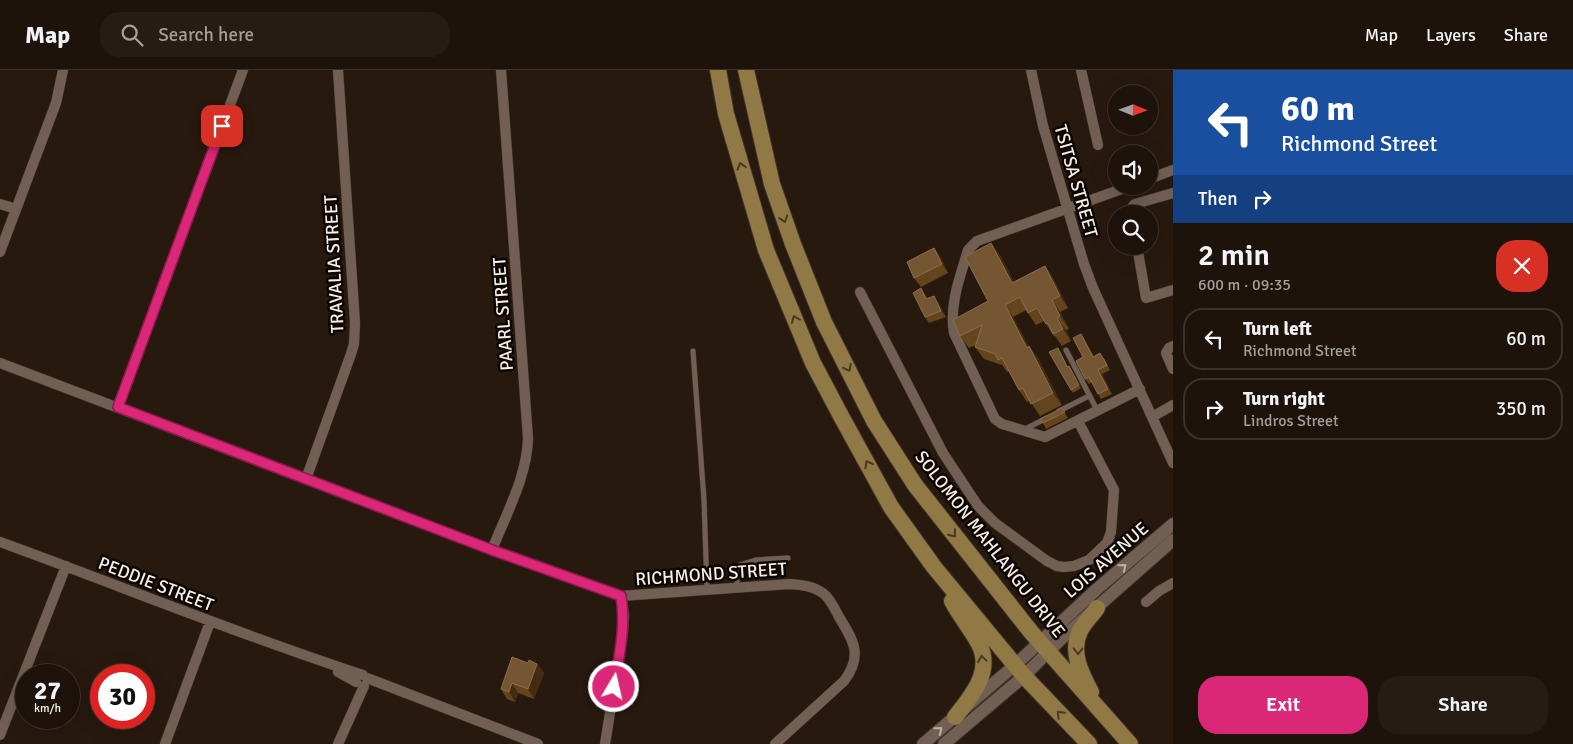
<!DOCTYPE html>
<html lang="en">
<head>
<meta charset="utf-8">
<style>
	:root { --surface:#1e130b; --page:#261c14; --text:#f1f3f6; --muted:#a19e9d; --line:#3c322c; --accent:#db2777 }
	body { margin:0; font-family:Signika,sans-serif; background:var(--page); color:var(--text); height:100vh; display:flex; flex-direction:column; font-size:19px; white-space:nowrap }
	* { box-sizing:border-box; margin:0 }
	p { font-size:16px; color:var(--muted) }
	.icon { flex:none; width:28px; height:28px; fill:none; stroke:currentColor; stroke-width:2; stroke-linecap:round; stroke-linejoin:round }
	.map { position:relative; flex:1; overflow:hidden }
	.sheet { display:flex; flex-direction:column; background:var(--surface); width:400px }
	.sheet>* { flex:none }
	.guide { background:#1a4fa0; color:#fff; overflow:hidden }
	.needle { width:32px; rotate:91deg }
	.buttons { position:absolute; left:1108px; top:15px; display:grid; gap:10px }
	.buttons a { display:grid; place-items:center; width:50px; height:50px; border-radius:50%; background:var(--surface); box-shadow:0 5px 20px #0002,0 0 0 1px var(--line); font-size:25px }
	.speed { position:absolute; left:15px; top:594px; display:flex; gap:10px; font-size:25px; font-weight:700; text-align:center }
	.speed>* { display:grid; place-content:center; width:65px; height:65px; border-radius:50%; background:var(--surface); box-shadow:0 5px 20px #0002,0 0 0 1px var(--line); line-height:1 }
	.speed small { font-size:12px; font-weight:400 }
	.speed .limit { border:8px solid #d22; background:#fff; color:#111 }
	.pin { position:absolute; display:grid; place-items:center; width:42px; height:42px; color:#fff; margin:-21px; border-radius:10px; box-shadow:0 2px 8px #0006 }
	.me { position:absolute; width:55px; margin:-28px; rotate:9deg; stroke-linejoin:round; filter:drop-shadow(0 0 4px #0008) }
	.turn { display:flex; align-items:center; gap:18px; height:105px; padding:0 25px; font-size:22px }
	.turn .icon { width:65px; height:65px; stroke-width:2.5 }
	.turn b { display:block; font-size:35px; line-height:42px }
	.then { display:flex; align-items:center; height:48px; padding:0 25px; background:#0003; gap:10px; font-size:19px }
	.round { display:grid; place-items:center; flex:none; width:52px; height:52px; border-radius:20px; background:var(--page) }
	.head { display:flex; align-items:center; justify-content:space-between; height:85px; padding:0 25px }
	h1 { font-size:30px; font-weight:600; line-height:38px }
	.button { display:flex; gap:10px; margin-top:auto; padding:10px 25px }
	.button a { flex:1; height:58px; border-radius:20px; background:var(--accent); color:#fff; font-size:20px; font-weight:600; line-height:58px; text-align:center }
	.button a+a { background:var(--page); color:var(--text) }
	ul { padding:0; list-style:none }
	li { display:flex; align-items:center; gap:15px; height:62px; margin:0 10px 8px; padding:0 15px; border:2px solid var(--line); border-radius:20px }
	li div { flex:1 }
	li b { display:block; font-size:19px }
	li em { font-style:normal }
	header { display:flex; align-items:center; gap:30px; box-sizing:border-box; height:70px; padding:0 25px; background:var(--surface); border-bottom:1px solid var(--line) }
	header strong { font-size:24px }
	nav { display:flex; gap:28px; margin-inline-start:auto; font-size:18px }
	.search { width:350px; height:45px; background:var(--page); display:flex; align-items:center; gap:12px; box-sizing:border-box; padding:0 18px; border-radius:20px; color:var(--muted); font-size:19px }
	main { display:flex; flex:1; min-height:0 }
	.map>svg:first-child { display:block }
</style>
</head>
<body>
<header>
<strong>Map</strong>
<div class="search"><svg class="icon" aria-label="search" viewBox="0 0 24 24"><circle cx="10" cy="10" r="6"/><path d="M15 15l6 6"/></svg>Search here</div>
<nav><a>Map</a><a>Layers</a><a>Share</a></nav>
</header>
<main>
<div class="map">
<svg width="1173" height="674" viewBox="0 0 1173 674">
	<rect width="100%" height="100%" fill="#28190f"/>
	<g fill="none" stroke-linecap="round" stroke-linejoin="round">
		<g stroke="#3f332e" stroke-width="6">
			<path id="service" d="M1066,280L1097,340
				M693,281L704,430L707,519
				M1059,341L1089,326
				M1023,360L1047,348
				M738,518L736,502L740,495L756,490L788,488"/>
		</g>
		<g stroke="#3f332e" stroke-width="11">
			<path id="minor" d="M1031,0L1043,56L1084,194L1093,218L1173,393
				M1081,0L1098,75
				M1149,109L1173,100
				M1130,116L977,171L968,180C960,207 949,235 954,263L995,349L1002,354L1045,367L1140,319
				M0,134L16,139
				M1131,144L1133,136L1135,134L1173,123
				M1137,176L1146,228L1173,220
				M0,182L56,33L63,0
				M860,222L943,383L978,436L995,453L1047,491L1057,496L1064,497L1074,496L1089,490L1107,473L1111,462L1114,420L1078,351
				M1173,276L1169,278L1166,283L1173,299
				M0,293L492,480L621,526L790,514C802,515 814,516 824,524C831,530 835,539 839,547C854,571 863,586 844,611L775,674
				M118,337L243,0
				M1152,347L1173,335
				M306,409L351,284L354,274L355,253L338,0
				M0,472C121,516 240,565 363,605
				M492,480C506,444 527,407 528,368L501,0
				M1146,532L1159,521L1173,513
				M338,602L356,612
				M367,608L538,674
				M0,665L66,496
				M165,674L210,552
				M338,674L364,616
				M605,674L623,562L624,545L621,526"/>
		</g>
		<g stroke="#3f332e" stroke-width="14">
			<path id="tertiary" d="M923,674L1015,595L1097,519L1173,454
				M944,674L1024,606L1062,568L1173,470"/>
		</g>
		<g stroke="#3f332e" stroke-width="18">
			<path id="primary" d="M718,0L726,44L766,180L813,293L841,346L891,437L934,497L1024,606L1089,674
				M746,0L772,114L793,174L824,252L874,351L915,415L1031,562L1130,674
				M952,531C960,546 971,559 979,574C993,601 972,626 955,647
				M1091,622C1081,603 1070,582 1080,561C1084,553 1092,545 1097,538"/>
		</g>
		<use href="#service" stroke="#715f53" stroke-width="5"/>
		<use href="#minor" stroke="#715f53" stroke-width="10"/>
		<use href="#tertiary" stroke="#715f53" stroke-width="12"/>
		<use href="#primary" stroke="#917945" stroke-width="16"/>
	</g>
	<path fill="#64441d" d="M934,178L941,188L948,203L921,217L914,208Z
		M1000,185L1014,212L1045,196L1053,208L1068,238L1060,242L1069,259L1066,260L1071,271L1062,276L1055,266H1054L1044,251L1036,255L1026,240L1013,247L1029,277L1038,288L1062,335L1040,346L1030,331L1027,332L1019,320L1009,301L1007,302L1002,295L984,289L975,277L976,275L969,278L960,266L988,231Z
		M921,218L927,228L938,232L946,247L929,253L925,247Z
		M1081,264L1084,268L1094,287L1104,288L1110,300L1102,304L1112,324L1101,329L1092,312L1089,314L1085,309L1083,287Z
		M1060,281L1068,297L1071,300L1081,318L1073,323L1071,320Z
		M1062,338L1068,348L1046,359L1043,353Z
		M537,594L544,603L534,629L518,623L515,632L507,629L501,619Z"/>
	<path fill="#452b0e" d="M991,173L1000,185L1021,225L1012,213Z
		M934,178L941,188L948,203L942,194Z
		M1045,196L1053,208L1068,238L1060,226Z
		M934,226L938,232L946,247L941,241Z
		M1052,230L1060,242L1069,259L1060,246Z
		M1005,235L1013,247L1036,290L1027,278Z
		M1057,248L1066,260L1071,271L1063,259Z
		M1081,264L1084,268L1096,292L1093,287Z
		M1029,276L1038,288L1062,335L1053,323Z
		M1098,300L1102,304L1112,324L1108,319Z
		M537,594L544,603L534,629L528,619Z
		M512,613L518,623L515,632L509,622Z"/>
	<path fill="#745633" stroke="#896e4f" d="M991,173L1012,213L1045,196L1060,226L1052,230L1060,246L1057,248L1063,259L1053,264L1048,253L1046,254L1037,238L1028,243L1020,227L1005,235L1027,278L1029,276L1053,323L1031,334L1023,318L1019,320L1002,288L998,290L995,284L975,277L982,255L960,266L953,250L988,231L965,187Z
		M934,178L942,194L914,208L907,192Z
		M921,218L926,229L934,226L941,241L925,247L913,223Z
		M1081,264L1093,287L1100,283L1107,295L1098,300L1108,319L1098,324L1089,307L1085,309L1076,291L1083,287L1073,268Z
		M1058,278L1067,297L1069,296L1079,315L1071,320L1049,282Z
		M1062,338L1065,342L1043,353L1040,349Z
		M512,587L528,593L529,590L537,594L528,619L512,613L509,622L501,619Z"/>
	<defs><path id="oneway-chevron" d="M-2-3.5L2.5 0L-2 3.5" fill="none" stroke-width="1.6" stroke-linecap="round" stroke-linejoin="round" transform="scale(1.25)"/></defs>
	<g stroke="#483a21">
		<use href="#oneway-chevron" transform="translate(741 96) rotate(-106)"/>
		<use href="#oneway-chevron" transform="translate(784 149) rotate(71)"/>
		<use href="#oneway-chevron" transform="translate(795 249) rotate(-113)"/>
		<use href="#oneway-chevron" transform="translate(848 298) rotate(63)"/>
		<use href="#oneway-chevron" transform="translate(868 394) rotate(-119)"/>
		<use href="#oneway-chevron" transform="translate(953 464) rotate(52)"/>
		<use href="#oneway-chevron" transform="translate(1078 581) rotate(91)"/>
		<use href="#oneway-chevron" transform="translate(982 589) rotate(-98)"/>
		<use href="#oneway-chevron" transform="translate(1060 644) rotate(-134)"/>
	</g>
	<g stroke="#bcaea4">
		<use href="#oneway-chevron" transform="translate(1123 497) rotate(-40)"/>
		<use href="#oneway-chevron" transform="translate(939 660) rotate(-39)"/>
	</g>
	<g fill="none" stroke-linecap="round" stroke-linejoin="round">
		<g stroke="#8e194d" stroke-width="12">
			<path id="route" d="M222,56L118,337L492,480L621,526C626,558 619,586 614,617"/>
		</g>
		<use href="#route" stroke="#db2777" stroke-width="9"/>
	</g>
	<g text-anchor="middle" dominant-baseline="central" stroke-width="5" stroke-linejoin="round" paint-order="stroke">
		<g font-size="18" fill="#f9eee7" stroke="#0c0603">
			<text transform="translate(1076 111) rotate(74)">TSITSA STREET</text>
			<text transform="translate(334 194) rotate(-93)">TRAVALIA STREET</text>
			<text transform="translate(503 244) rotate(-94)">PAARL STREET</text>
			<text transform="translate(990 474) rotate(52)">SOLOMON MAHLANGU DRIVE</text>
			<text transform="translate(1106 490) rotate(-41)">LOIS AVENUE</text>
			<text transform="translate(711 504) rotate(-4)">RICHMOND STREET</text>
			<text transform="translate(156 514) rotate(21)">PEDDIE STREET</text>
		</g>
	</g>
</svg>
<div class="buttons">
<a><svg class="needle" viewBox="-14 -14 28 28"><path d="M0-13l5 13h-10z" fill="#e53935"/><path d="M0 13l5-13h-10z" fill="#a19e9d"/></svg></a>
<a><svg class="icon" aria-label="sound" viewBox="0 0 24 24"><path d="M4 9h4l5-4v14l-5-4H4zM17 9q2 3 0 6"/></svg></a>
<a><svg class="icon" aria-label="search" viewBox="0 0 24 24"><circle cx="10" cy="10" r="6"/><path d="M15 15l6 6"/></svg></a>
</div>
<div class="speed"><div>27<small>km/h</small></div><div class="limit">30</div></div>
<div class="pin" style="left:222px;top:56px;background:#d93025"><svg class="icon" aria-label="arrive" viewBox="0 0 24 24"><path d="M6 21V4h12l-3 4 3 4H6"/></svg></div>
<svg class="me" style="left:614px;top:617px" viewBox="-20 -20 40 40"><circle r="17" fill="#db2777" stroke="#fff" stroke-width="3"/><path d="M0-11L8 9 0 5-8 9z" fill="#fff"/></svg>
</div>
<section class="sheet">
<div class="guide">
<div class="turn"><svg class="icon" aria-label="left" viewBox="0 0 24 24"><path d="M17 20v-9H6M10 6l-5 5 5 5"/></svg><div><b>60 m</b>Richmond Street</div></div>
<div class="then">Then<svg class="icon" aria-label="right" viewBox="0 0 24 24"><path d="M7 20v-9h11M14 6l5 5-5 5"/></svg></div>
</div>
<div class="head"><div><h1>2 min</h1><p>600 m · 09:35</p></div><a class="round" style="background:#d93025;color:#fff"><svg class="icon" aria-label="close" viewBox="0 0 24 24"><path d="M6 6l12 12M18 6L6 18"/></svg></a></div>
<ul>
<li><svg class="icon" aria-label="left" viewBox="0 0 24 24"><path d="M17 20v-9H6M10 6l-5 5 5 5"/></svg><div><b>Turn left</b><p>Richmond Street</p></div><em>60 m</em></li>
<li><svg class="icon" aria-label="right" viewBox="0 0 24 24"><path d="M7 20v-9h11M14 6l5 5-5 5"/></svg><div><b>Turn right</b><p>Lindros Street</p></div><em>350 m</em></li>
</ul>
<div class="button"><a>Exit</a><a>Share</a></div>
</section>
</main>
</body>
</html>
